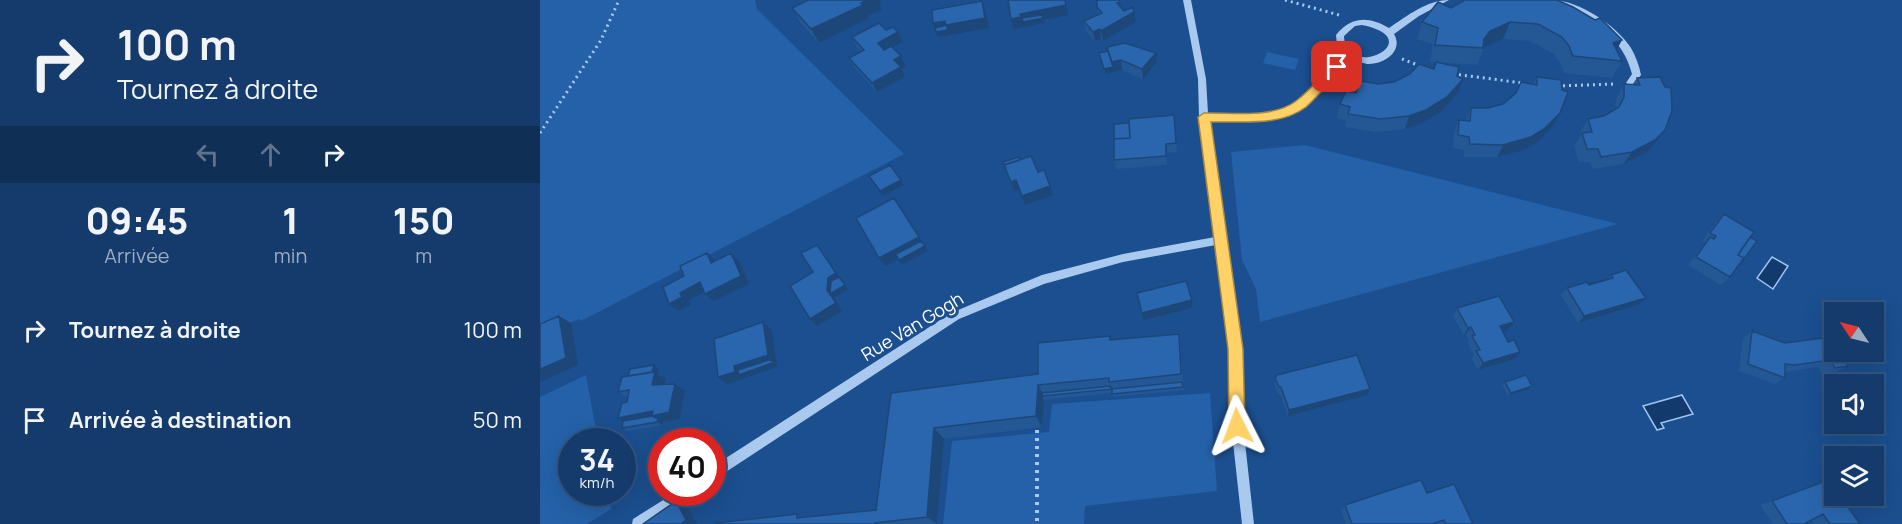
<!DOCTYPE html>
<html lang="fr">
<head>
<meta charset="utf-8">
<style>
	:root { --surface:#143b6b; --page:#214673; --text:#f1f3f6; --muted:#9dadc1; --line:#33557e }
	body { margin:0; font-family:Manrope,sans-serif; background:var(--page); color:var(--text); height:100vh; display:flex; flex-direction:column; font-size:22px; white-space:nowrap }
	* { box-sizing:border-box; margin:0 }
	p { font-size:20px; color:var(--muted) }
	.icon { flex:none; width:33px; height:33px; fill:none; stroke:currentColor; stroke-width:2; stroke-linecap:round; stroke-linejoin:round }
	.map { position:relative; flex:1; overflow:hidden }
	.details { display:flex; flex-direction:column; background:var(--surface); width:540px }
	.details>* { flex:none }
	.top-card { background:#143b6b; color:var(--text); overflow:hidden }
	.needle { width:39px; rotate:305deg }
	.buttons { position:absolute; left:1284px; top:302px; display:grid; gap:12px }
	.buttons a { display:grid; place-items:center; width:60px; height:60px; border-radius:0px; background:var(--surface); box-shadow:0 6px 24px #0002,0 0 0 2px var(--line); font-size:30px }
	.speed { position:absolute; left:18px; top:428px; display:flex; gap:12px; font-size:30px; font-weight:700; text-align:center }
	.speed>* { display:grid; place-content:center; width:78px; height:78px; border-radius:50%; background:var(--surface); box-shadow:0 6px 24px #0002,0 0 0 2px var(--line); line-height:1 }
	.speed small { font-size:15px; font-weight:400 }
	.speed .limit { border:9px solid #d22; background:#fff; color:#111 }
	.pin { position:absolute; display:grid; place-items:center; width:51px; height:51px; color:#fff; margin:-26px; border-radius:12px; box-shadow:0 3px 9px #0006 }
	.me { position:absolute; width:66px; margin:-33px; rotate:357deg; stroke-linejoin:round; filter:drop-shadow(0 0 4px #0008) }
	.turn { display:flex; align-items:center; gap:21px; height:126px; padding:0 18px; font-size:27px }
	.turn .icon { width:78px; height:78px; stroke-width:2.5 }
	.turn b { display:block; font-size:42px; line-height:51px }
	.lanes { display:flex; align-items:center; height:57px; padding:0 18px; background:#0003; justify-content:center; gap:30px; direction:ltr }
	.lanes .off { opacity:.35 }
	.eta { display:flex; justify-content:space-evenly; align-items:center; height:102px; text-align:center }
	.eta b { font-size:36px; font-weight:800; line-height:42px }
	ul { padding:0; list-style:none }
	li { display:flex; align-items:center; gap:18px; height:90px; padding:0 18px }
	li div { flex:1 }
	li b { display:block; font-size:22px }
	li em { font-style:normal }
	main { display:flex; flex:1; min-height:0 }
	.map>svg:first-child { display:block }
</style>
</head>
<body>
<main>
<section class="details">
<div class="top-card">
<div class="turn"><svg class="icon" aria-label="right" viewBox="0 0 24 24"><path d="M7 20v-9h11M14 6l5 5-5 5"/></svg><div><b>100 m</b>Tournez à droite</div></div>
<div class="lanes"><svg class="icon off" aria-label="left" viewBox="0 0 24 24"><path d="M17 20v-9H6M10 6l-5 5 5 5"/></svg><svg class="icon off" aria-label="ahead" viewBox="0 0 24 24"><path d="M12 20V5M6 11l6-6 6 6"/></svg><svg class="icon" aria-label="right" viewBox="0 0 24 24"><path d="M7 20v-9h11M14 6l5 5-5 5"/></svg></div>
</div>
<div class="eta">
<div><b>09:45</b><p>Arrivée</p></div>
<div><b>1</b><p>min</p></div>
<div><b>150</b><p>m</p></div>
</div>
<ul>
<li><svg class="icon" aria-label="right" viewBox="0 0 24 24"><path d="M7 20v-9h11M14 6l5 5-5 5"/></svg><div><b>Tournez à droite</b></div><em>100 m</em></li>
<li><svg class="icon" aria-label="arrive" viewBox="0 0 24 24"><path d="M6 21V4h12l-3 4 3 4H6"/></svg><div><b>Arrivée à destination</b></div><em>50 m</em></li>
</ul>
</section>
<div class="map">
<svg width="1362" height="524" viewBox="0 0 1362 524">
	<rect width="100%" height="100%" fill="#1b4f8f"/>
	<path fill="#2461a8" d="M0,0H215L217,9L364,154L41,321L39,319L0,335Z
		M727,52L759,59L755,70L723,63Z
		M765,145L1078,224L720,322L716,289L702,260L691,152Z
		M46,375L58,441H32V492H68L71,509L47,524H0V397Z
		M670,393L677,491L545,506L544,524H403L412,441L509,432L512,404Z"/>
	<path fill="#123a6d" stroke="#9cc4f0" stroke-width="1.5" d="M1232,257L1248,266L1233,289L1217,278Z
		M1142,395L1153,414L1121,423L1124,428L1117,430L1103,406Z"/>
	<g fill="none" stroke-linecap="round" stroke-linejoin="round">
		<path stroke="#a9c9ee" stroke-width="3" stroke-dasharray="2 4" stroke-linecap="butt" d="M745,0L799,15
			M862,59L883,67
			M913,74L983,83
			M1017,86L1076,84
			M0,133L61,40L79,0"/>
		<path stroke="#a9c9ee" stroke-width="4" stroke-dasharray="3 5" stroke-linecap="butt" d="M497,430V524"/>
		<path fill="#a9c9ee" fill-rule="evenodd" d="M643,0H651L666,79L668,113H732L745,109L758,102L782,76L805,56L797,45L796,35C811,16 829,16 849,28C867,16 887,0 909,0L879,16L854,34C864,51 844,65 827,64C822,63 817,61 812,60L788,80L764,106L751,113L732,119L669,120L702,349L701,406L714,524H702L689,406L690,349L676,245L583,262L504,284L419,319L172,481V467L411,313L502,275L583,254L675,237L659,117L658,79ZM822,25C891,39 806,83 804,36L815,26Z
			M1012,0C1039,0 1077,26 1091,48C1096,57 1099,65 1101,75L1093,85L1090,86L1086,83L1092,74C1085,45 1064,27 1037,13C1029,9 1019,6 1012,0Z
			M136,492H153L151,496L109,524H92L93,519Z"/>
	</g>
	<path fill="#245895" d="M268,0H340L341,3L339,4L342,10L328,16L329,18L279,43L260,22L252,8Z
		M581,0L579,2L580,7L596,22L563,41L561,39L555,42L546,31L544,21L558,15L557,7Z
		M925,0L1077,50L1082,61L1072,78L1024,73L1020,62L1014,54L990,41L963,39L944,48L937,65L897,62L917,76L918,92L902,111L882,123L865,129L837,132L805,127L806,120L797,118L800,104L816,93L838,84L854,82L894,69L896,62H890L893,44L877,39L882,22L911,8Z
		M346,30L358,32L363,42L353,47L361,56L366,66L361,68L365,77L337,92L314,67L309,58L321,51L317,47L312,37Z
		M567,47L617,62L603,79L582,70L565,74L559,53L568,51Z
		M997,77L1020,113L1013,126L998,142L984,150L957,157H924V150L913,148L914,133L919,120H926L931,108H948L963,104L993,84Z
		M1120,77L1115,143L1106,153L1083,164L1053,169L1050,162H1039L1034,146L1041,135L1040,132L1048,119L1064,116L1076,109V98L1084,84L1092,85L1097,78Z
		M634,115L637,152L626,153L627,165L576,169L574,160L589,123Z
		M1184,214L1210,237L1201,263L1190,277L1181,285L1148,265L1165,243L1162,241L1175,223Z
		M1071,275L1098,305L1038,323L1021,295L1027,288L1048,284L1068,279Z
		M917,308L968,330L962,331L975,359L938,370L931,358L934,355L928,343L929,340L926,334L924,335L913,316Z
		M1212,331L1308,366L1296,372L1283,375L1278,367L1245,372V378L1234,384L1199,371L1203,338Z
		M571,340L640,346L644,390L573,397L572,393L504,400L502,427L404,439L397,524H175L263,517L336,510L351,393L498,374Z
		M119,369L118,374L126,379L124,385L135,384L145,391L140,419L123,422V425L88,431L82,428L83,421L78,418L87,402V397L78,392Z
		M735,378L830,389L827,395L748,416L740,394H738L734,384Z
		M965,382L992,386L989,389L968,396L962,385Z
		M887,493L933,524H806L801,511L805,505Z
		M1300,497L1320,524H1274L1271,520L1264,524H1233L1220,505L1232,501Z"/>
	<path fill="#1d4779" d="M327,0H340L341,3L339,4L342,10L328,16L329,18L279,43L271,29Z
		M442,1L445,11L449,28L398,37L393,23Z
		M526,5L528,15L503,20L504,23L474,29L471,19L481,17L483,22L480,14Z
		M594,12L596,22L563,41L561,31Z
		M970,22L963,39L944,48V39L950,31Z
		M560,29L561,39L555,42L553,32Z
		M358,32L363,42L342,52L338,43Z
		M1082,40L1073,57V43Z
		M616,53L617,62L603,79L602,69Z
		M361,56L366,66L361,68L365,77L337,92L332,83L354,60Z
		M581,60L582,70L565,74L564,69L573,67L572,62Z
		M923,79L918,92L902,111L882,123L865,129L869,116Z
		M1020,113L1013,126L998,142L984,150L957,157L963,145Z
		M1125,130L1115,143L1106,153L1083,164L1092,152Z
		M361,180L364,185L343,196L340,191Z
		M476,180L479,189L474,191L471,182Z
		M510,186L513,195L485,205L482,196Z
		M379,237L384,245L345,266L339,258Z
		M277,245L283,253L308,289L294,298L302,311L277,326L270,319L287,290Z
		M385,246L388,251L362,265L359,260Z
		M167,253L176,261L171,263Z
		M191,253L199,261L209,284L174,301L165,294Z
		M160,282L169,290L149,300L151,305L139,311L129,304L140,293Z
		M1106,298L1098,305L1038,323L1044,316Z
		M652,300V308L604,320L602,313Z
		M19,316L31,323L38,365L0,382V369Z
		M223,322L232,330L237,367L187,384L178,377Z
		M974,322L968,330L955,334L960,326Z
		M931,327L926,334L924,335L928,328Z
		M980,352L975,359L938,370L943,363Z
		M114,365L119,369L118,374L126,379L123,391L112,385L111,377Z
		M135,384L145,391L140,419L123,422V425L117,422L89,424L78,418Z
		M498,385L504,396H502L504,400L502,427L496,416Z
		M992,386L989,389L968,396L971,393Z
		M830,389L827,395L748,416L749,410Z
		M394,428L404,439L397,524L387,517Z
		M136,501L147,506L157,524H141Z"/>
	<path fill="#2a66ad" stroke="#1d4779" stroke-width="1.5" d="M268,0H327L321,3L323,5L271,29L252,8Z
		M468,0H525L526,5L480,14L481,17L471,19Z
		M557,0H579L580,3H577L584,11L593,7L594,12L561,31L560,29L553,32L544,21L562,13L557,7Z
		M925,0H1017L1033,7L1055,20L1060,18L1082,40L1073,43L1082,61L1033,56L1029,46L1022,37L998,24L970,22L950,31L944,39L943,48L895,45L898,28L882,22L898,2L911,8Z
		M442,1L445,18L406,25L405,21L393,23L392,10Z
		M502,15L503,18L483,22L482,18Z
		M339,23L346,30L353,27L358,32L338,43L344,50L351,46L361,56L354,60L361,67L332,83L309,58L324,50L312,37Z
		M406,25L408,30L396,32L395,28Z
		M585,43L616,53L602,69L581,60L572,62L567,47Z
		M568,51L573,67L564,69L559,53Z
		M896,62L919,67L917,76L923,79L907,97L886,110L869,116L840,119L808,114L810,107L800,104L806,91L816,93L821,81L838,84L854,82L870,74L879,64L894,69Z
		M997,77L1021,80L1022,90L1028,92L1020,113L1004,129L991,137L963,145L930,144L929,137L918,135L919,120L930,121L931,108H948L963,104L976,93L981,82L997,85Z
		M1120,77L1125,87L1131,88L1132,111L1125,130L1115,140L1092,152L1061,157L1058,149H1047L1042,133L1052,132L1048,119L1064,116L1079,107L1084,97V84L1100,85L1097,78Z
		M634,115L636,143L626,144V156L574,160V139L590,138L589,119Z
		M589,123L590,138L574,139V124Z
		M491,156L498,172L504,170L510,186L482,196L476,180L471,182L464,165Z
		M479,157L480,160L464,165L466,169L463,162Z
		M350,165L361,180L340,191L329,176Z
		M354,198L379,237L339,258L316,218Z
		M1184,214L1214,232L1198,255L1204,258L1190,277L1156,257L1170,237L1174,239L1176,236L1170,233Z
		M1210,237L1217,241L1201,263L1204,258L1198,255Z
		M381,241L385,246L359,260L356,254Z
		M277,245L296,273L288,278L287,290L296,303L270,319L250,286L273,272L261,253Z
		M167,253L171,263L191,253L201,276L165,294L160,282L140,293L142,297L129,304L123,287L144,276L140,266Z
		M1086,270L1106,298L1044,316L1027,288L1047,282L1049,285L1073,278L1071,275Z
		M299,277L305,285L290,294L291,281Z
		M1068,279H1069L1049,285L1048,284Z
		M646,281L652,300L602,313L597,293Z
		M959,296L974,322L960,326L968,342L974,340L980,352L943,363L936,351L940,350L932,336L935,335L931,327L928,328L917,308Z
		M19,316L26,358L0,369V324Z
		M223,322L228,355L194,366L195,372L178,377L174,339Z
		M1212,331L1245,343L1291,337L1294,344V351H1299L1308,366L1295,368L1290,360L1255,365L1245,364V378L1208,364Z
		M639,334L641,374L569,382V378L498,385L496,416L394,428L387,517L335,523V524H175L176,523L257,514V518L336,510L351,393L498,374V343L570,336V340Z
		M817,355L830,389L749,410L741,387H739L735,378L737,375Z
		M232,359V363L199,375L198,370Z
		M114,365L112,372L88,376L90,369Z
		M115,372L112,385L135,384L129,412L112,416L113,411L78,418L82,403L87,402L89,390L78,392L82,377Z
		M986,375L992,386L971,393L965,382Z
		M642,382L643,387L572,394V389L502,396V393L570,386L572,389Z
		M112,416L118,419L117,422L82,428L83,421Z
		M1294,478V495H1304L1300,496L1320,524H1290L1283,514L1264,524H1247L1232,501Z
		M881,480L887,493L914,484L933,524H906L904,520L892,524H812L805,505Z
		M136,501L146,520L141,524H103Z"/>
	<path fill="#ffd166" stroke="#a68842" stroke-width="1.5" d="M797,63L801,64V69C790,82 778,96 766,107C740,127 701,121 671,122L703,349L705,426L703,431L697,434L692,431L689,426L688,349L658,117L664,113C693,112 732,119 756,101C770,91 781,76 793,64Z"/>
	<g text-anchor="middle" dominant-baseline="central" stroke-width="6" stroke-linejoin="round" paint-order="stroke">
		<g font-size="18" fill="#fff" stroke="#1b4f8f">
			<text transform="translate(372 326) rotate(-31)">Rue Van Gogh</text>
		</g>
	</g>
</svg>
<div class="buttons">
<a><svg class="needle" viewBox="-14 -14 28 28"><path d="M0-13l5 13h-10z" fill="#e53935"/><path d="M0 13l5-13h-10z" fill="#9dadc1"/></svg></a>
<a><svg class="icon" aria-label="sound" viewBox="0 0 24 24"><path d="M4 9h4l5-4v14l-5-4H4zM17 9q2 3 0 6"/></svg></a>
<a><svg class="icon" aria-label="layers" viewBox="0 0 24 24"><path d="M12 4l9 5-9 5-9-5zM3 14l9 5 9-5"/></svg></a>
</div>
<div class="speed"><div>34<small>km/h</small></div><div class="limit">40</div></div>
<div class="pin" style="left:797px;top:67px;background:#d93025"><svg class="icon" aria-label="arrive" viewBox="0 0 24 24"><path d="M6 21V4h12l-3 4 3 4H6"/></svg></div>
<svg class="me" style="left:697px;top:426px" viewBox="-20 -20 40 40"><path d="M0-17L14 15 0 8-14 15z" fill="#ffd166" stroke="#fff" stroke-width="4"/></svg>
</div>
</main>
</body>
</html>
